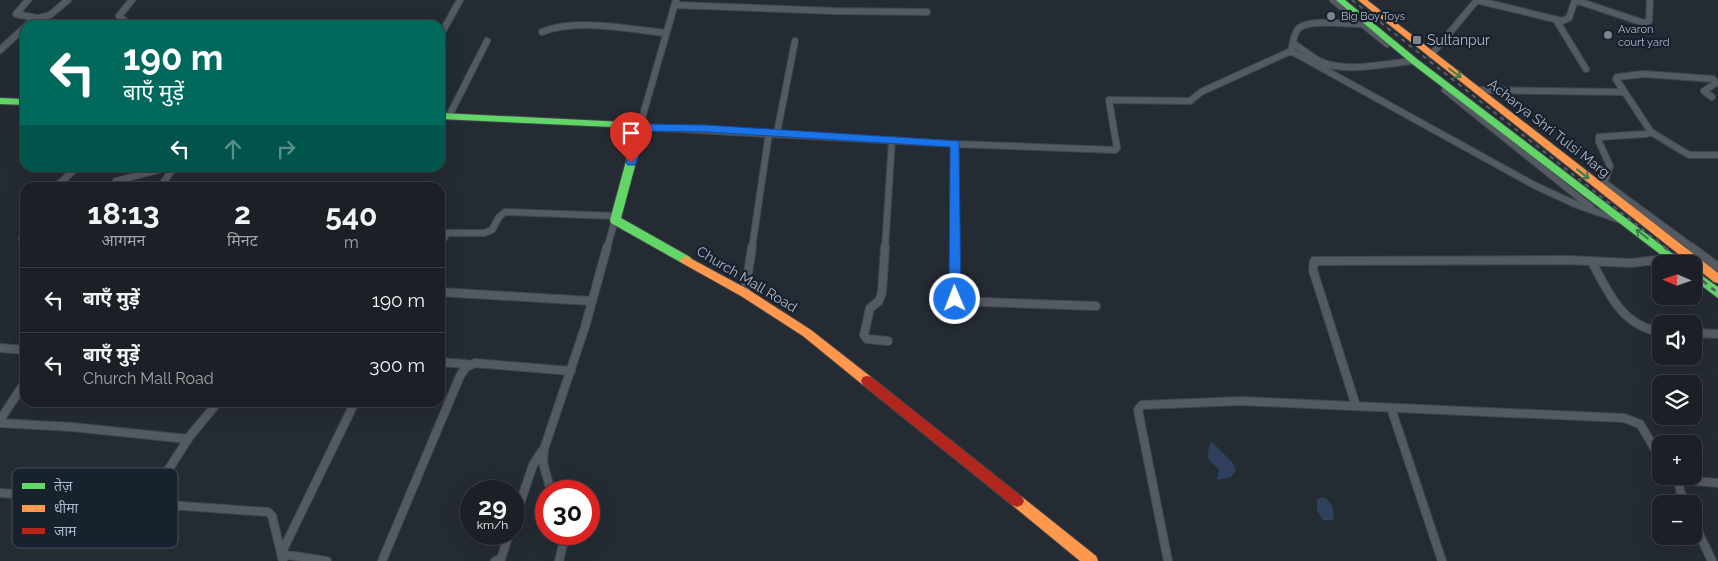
<!DOCTYPE html>
<html lang="hi">
<head>
<meta charset="utf-8">
<style>
	:root { --surface:#1c2026; --page:#292d32; --text:#f1f3f6; --muted:#a0a3a7; --line:#3a3e43 }
	body { margin:0; font-family:Raleway,"Noto Sans Devanagari",sans-serif; background:var(--page); color:var(--text); height:100vh; display:flex; flex-direction:column; font-size:19px; white-space:nowrap }
	* { box-sizing:border-box; margin:0 }
	p { font-size:16px; color:var(--muted) }
	.icon { flex:none; width:28px; height:28px; fill:none; stroke:currentColor; stroke-width:2; stroke-linecap:round; stroke-linejoin:round }
	.map { position:relative; flex:1; overflow:hidden }
	.drawer { position:absolute; left:20px; top:182px; width:425px; height:225px; display:flex; flex-direction:column; background:var(--surface); border-radius:15px; box-shadow:0 5px 20px #0002,0 0 0 1px var(--line) }
	.drawer>* { flex:none }
	.hud { position:absolute; left:20px; top:20px; width:425px; height:152px; border-radius:15px; box-shadow:0 5px 20px #0002,0 0 0 1px var(--line); background:#00695c; color:#fff; overflow:hidden }
	.needle { width:32px; rotate:272deg }
	.controls { position:absolute; left:1652px; top:255px; display:grid; gap:10px }
	.controls a { display:grid; place-items:center; width:50px; height:50px; border-radius:10px; background:var(--surface); box-shadow:0 5px 20px #0002,0 0 0 1px var(--line); font-size:25px }
	.speed { position:absolute; left:460px; top:480px; display:flex; gap:10px; font-size:25px; font-weight:700; text-align:center }
	.speed>* { display:grid; place-content:center; width:65px; height:65px; border-radius:50%; background:var(--surface); box-shadow:0 5px 20px #0002,0 0 0 1px var(--line); line-height:1 }
	.speed small { font-size:12px; font-weight:400 }
	.speed .limit { border:8px solid #d22; background:#fff; color:#111 }
	.pin { position:absolute; display:grid; place-items:center; width:42px; height:42px; color:#fff; margin:-51px -21px; border-radius:50% 50% 50% 0; rotate:-45deg; box-shadow:0 0 5px #0007 }
	.pin .icon { rotate:45deg }
	.me { position:absolute; width:55px; margin:-28px; rotate:359deg; stroke-linejoin:round; filter:drop-shadow(0 0 4px #0008) }
	.turn { display:flex; align-items:center; gap:18px; height:105px; padding:0 20px; font-size:22px }
	.turn .icon { width:65px; height:65px; stroke-width:2.5 }
	.turn b { display:block; font-size:35px; line-height:42px }
	.lanes { display:flex; align-items:center; height:48px; padding:0 20px; background:#0003; justify-content:center; gap:25px; direction:ltr }
	.lanes .off { opacity:.35 }
	.eta { display:flex; justify-content:space-evenly; align-items:center; height:85px; text-align:center }
	.eta b { font-size:30px; font-weight:700; line-height:35px }
	ul { padding:0; list-style:none }
	li { display:flex; align-items:center; gap:15px; height:65px; padding:0 20px; border-top:1px solid var(--line) }
	li div { flex:1 }
	li b { display:block; font-size:19px }
	li em { font-style:normal }
	.map>svg:first-child { display:block }
</style>
</head>
<body>
<div class="map">
<svg width="1718" height="561" viewBox="0 0 1718 561">
	<rect width="100%" height="100%" fill="#252b33"/>
	<path fill="#2e405c" d="M1211,441L1232,462L1236,471L1231,477L1217,480L1219,469C1206,459 1206,457 1211,441Z
		M1323,497C1332,501 1335,511 1333,520H1323L1317,511V499Z"/>
	<g fill="none" stroke-linecap="round" stroke-linejoin="round">
		<g stroke="#41464c" stroke-width="8">
			<path id="street-far1" d="M28,0L16,14L37,18
				M1333,0L1387,44
				M1476,0L1562,21L1569,18L1575,0L1644,23L1649,21L1650,0
				M675,5L834,11L927,12
				M1556,20L1586,69
				M27,25L35,19L50,15L68,0
				M122,25L124,20L119,16L132,0
				M542,32C576,18 629,29 665,33
				M440,36L460,0
				M1293,43C1302,49 1310,56 1319,61C1347,74 1385,63 1414,61
				M1292,47C1293,41 1294,33 1299,28C1309,19 1348,24 1362,24
				M0,50L25,27
				M1431,55L1477,0
				M1445,90L1592,208
				M1477,90L1623,92
				M449,116L487,41
				M640,125L676,0
				M642,127L955,144L1115,150L1117,148L1109,100L1190,101L1201,92L1291,51L1534,185L1577,205L1617,219
				M1651,132L1689,155H1718
				M777,133L795,41
				M116,181L166,168
				M1606,184L1693,248
				M55,188L76,168
				M160,188L173,168
				M1602,189L1610,166L1599,142V137L1646,134L1651,132L1616,79L1617,77L1644,74L1713,79L1716,83L1704,91L1712,97
				M25,231L22,239L25,245
				M440,245L447,233H484L492,230L499,217L505,212L615,216
				M607,248L615,220
				M752,248L769,133
				M885,248L892,140
				M954,248L955,144"/>
		</g>
		<g stroke="#41464c" stroke-width="10">
			<path id="street" d="M885,247L882,292L879,301L870,308L864,335L867,339L888,341
				M954,247V294L956,301L1096,306
				M1691,247L1718,267
				M1592,262C1609,294 1622,326 1661,332
				M440,292L591,301
				M745,293L752,247
				M1694,333L1718,334
				M0,348L25,350
				M440,362L466,364
				M1356,406L1313,270L1314,261L1568,260L1631,263L1673,258
				M1391,408L1442,561
				M0,420L25,382
				M0,423L72,427L188,439
				M1679,476L1693,481L1718,483
				M1679,476L1680,490L1685,504
				M551,491L543,463L544,449L585,327L607,247
				M0,493L268,512L272,516L283,561
				M147,503L190,436L218,402
				M514,521L533,465L542,451
				M1694,523L1712,561
				M327,561L281,554L355,402
				M382,561L460,376L466,367L475,363L571,371
				M495,561L501,559L509,534
				M559,561L564,540L563,534
				M1168,561L1138,410L1142,405L1241,401L1624,418L1640,424L1661,459"/>
		</g>
		<g stroke="#41464c" stroke-width="2">
			<path id="fast" d="M1336,0H1345L1417,59L1686,264H1673L1411,63Z
				M0,98L25,99V105L0,104Z
				M440,113L644,123L646,125L621,218L690,257L692,260L690,263H682L611,223L610,220L635,128L440,119Z
				M1694,270L1718,287V298L1694,280Z"/>
		</g>
		<g stroke="#41464c" stroke-width="2">
			<path id="slow" d="M1358,0H1367L1718,273V283L1714,282L1694,266V264H1691Z
				M686,256L749,290L811,330L871,377L873,381L871,385L867,386L863,385L803,336L741,296L682,263L680,260Z
				M1017,495L1022,497L1096,556L1098,561H1080L1012,505L1010,501L1012,497Z"/>
		</g>
		<g stroke="#41464c" stroke-width="2">
			<path id="jam" d="M867,376L871,377L1022,497L1024,501L1022,505L1017,507L1012,505L863,385L861,381L863,377Z"/>
		</g>
		<use href="#street-far1" stroke="#545a62" stroke-width="6"/>
		<use href="#street" stroke="#545a62" stroke-width="8"/>
		<use href="#fast" fill="#63d668" fill-rule="evenodd"/>
		<use href="#slow" fill="#ff974d" fill-rule="evenodd"/>
		<use href="#jam" fill="#b3261e" fill-rule="evenodd"/>
		<path stroke="#585d65" stroke-width="2" stroke-dasharray="4.5 4.5" stroke-linecap="butt" d="M1352,0L1666,248"/>
		<path stroke="#585d65" stroke-width="2.5" stroke-dasharray="5.5 5.5" stroke-linecap="butt" d="M1664,247L1686,264
			M1694,274L1718,293"/>
	</g>
	<defs><path id="oneway-shaft" d="M-6 0H5M1.5-3L5.5 0L1.5 3" fill="none" stroke-width="1.6" stroke-linecap="round" stroke-linejoin="round" transform="scale(1.25)"/></defs>
	<g stroke="#3e7c4b">
		<use href="#oneway-shaft" transform="translate(1455 73) rotate(37)"/>
		<use href="#oneway-shaft" transform="translate(1583 174) rotate(38)"/>
		<use href="#oneway-shaft" transform="translate(1642 234) rotate(-142)"/>
	</g>
	<path fill="#1a73e8" stroke="#114b97" d="M642,124L706,125L959,141L961,299L959,303L955,304L949,299L950,147L706,132L646,131L636,163L635,165H628L626,163L637,127Z"/>
	<g fill="#7d8593" stroke="#18212e" stroke-width="2">
		<circle cx="1331" cy="16" r="5"/>
		<circle cx="1608" cy="35" r="5"/>
		<rect x="1412" y="35" width="10" height="10" rx="2.5"/>
	</g>
	<g text-anchor="middle" dominant-baseline="central" stroke-width="4.5" stroke-linejoin="round" paint-order="stroke">
		<g font-size="11" fill="#adb6c6" stroke="#18212e" text-anchor="start">
			<text x="1341" y="16">Big Boy Toys</text>
			<text x="1618" y="29">Avaron<tspan x="1618" dy="13">court yard</tspan></text>
		</g>
		<g font-size="14" fill="#adb6c6" stroke="#18212e" text-anchor="start">
			<text x="1427" y="40">Sultanpur</text>
		</g>
		<g font-size="14" fill="#adb6c6" stroke="#18212e">
			<text transform="translate(1549 128) rotate(38)">Acharya Shri Tulsi Marg</text>
			<text transform="translate(747 279) rotate(31)">Church Mall Road</text>
		</g>
	</g>
	<rect x="12" y="468" width="166" height="80" rx="8" fill="#18212e" stroke="#454e5c" stroke-width="1"/>
	<rect x="22" y="483" width="23" height="6" fill="#63d668"/>
	<rect x="22" y="505" width="23" height="7" fill="#ff974d"/>
	<rect x="22" y="528" width="23" height="6" fill="#b3261e"/>
	<g font-size="14" fill="#adb6c6">
		<text x="54" y="491">तेज़</text>
		<text x="54" y="513">धीमा</text>
		<text x="54" y="536">जाम</text>
	</g>
</svg>
<div class="controls">
<a><svg class="needle" viewBox="-14 -14 28 28"><path d="M0-13l5 13h-10z" fill="#e53935"/><path d="M0 13l5-13h-10z" fill="#a0a3a7"/></svg></a>
<a><svg class="icon" aria-label="sound" viewBox="0 0 24 24"><path d="M4 9h4l5-4v14l-5-4H4zM17 9q2 3 0 6"/></svg></a>
<a><svg class="icon" aria-label="layers" viewBox="0 0 24 24"><path d="M12 4l9 5-9 5-9-5zM3 14l9 5 9-5"/></svg></a>
<a>+</a>
<a>−</a>
</div>
<div class="speed"><div>29<small>km/h</small></div><div class="limit">30</div></div>
<div class="pin" style="left:631px;top:163px;background:#d93025"><svg class="icon" aria-label="arrive" viewBox="0 0 24 24"><path d="M6 21V4h12l-3 4 3 4H6"/></svg></div>
<svg class="me" style="left:955px;top:299px" viewBox="-20 -20 40 40"><circle r="17" fill="#1a73e8" stroke="#fff" stroke-width="3"/><path d="M0-11L8 9 0 5-8 9z" fill="#fff"/></svg>
<div class="hud">
<div class="turn"><svg class="icon" aria-label="left" viewBox="0 0 24 24"><path d="M17 20v-9H6M10 6l-5 5 5 5"/></svg><div><b>190 m</b>बाएँ मुड़ें</div></div>
<div class="lanes"><svg class="icon" aria-label="left" viewBox="0 0 24 24"><path d="M17 20v-9H6M10 6l-5 5 5 5"/></svg><svg class="icon off" aria-label="ahead" viewBox="0 0 24 24"><path d="M12 20V5M6 11l6-6 6 6"/></svg><svg class="icon off" aria-label="right" viewBox="0 0 24 24"><path d="M7 20v-9h11M14 6l5 5-5 5"/></svg></div>
</div>
<section class="drawer">
<div class="eta">
<div><b>18:13</b><p>आगमन</p></div>
<div><b>2</b><p>मिनट</p></div>
<div><b>540</b><p>m</p></div>
</div>
<ul>
<li><svg class="icon" aria-label="left" viewBox="0 0 24 24"><path d="M17 20v-9H6M10 6l-5 5 5 5"/></svg><div><b>बाएँ मुड़ें</b></div><em>190 m</em></li>
<li><svg class="icon" aria-label="left" viewBox="0 0 24 24"><path d="M17 20v-9H6M10 6l-5 5 5 5"/></svg><div><b>बाएँ मुड़ें</b><p>Church Mall Road</p></div><em>300 m</em></li>
</ul>
</section>
</div>
</body>
</html>
